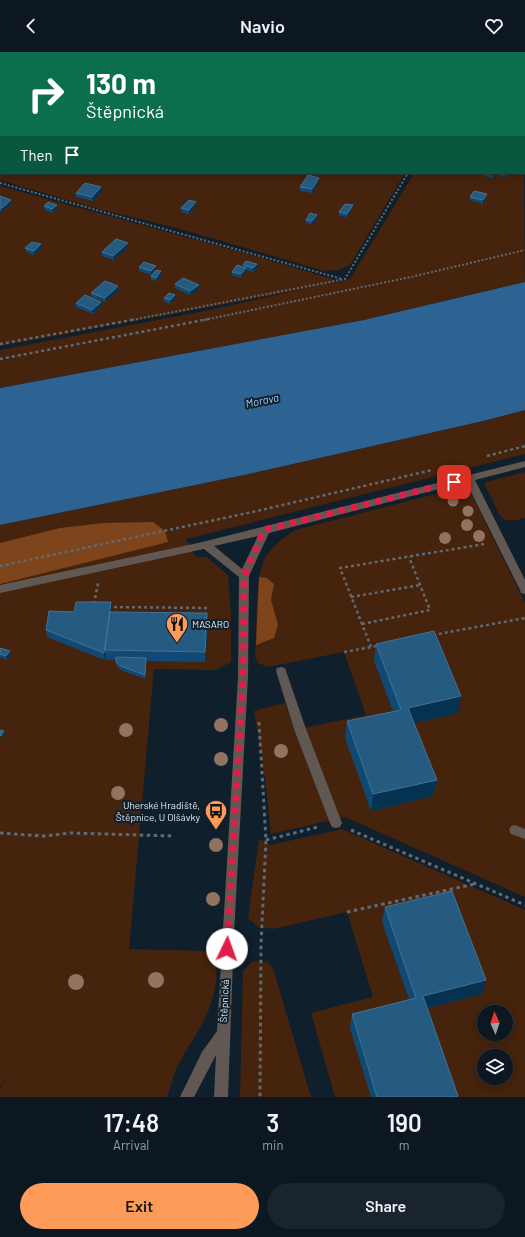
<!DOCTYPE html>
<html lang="en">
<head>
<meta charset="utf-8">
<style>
	:root { --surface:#0c1721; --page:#1a242e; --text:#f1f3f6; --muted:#9a9fa5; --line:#2c363f; --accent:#fe9b59 }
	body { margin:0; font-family:Barlow,sans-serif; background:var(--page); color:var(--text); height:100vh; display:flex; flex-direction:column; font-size:15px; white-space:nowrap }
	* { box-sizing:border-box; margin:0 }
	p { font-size:13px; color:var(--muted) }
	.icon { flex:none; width:22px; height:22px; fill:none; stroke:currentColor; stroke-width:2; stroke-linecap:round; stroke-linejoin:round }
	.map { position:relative; height:1045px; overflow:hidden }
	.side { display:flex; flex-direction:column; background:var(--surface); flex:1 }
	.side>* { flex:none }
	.banner { position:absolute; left:0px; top:0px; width:525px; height:122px; box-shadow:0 2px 10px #0003,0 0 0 1px var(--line); background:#0b6e4f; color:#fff; overflow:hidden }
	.needle { width:26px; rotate:357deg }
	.buttons { position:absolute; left:477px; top:953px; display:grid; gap:8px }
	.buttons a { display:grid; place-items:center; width:36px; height:36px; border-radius:50%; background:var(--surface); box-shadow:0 2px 10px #0003,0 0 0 1px var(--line); font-size:20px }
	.pin { position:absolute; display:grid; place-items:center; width:34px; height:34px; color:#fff; margin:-17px; border-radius:8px; box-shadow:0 2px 6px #0006 }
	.me { position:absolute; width:44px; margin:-22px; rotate:3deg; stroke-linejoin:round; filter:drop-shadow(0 0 3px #0008) }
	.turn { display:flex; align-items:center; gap:14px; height:84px; padding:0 20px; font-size:18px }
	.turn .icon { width:52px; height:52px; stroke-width:2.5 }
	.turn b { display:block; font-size:28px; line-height:34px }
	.then { display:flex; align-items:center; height:38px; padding:0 20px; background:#0003; gap:8px; font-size:15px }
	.eta { display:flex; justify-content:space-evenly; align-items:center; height:68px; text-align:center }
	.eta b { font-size:24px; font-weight:600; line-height:28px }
	.primary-button { display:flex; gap:8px; margin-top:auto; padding:8px 20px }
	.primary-button a { flex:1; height:46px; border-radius:24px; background:var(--accent); color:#111; font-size:16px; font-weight:600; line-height:46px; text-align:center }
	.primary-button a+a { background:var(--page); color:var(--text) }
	header { display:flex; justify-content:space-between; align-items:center; height:52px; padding:0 20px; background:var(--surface); font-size:18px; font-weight:600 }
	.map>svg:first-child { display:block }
</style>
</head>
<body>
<header><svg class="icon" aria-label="back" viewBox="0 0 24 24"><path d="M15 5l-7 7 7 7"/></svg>Navio<svg class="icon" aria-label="heart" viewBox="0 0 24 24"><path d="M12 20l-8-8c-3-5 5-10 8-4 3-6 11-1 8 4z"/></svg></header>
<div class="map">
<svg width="525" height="1045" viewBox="0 0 525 1045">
	<rect width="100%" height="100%" fill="#101f2c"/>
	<path fill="#45230c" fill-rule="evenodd" d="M0,0L31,1H1V121H405L350,213L339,218L325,219L180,177L91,155L0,128Z
		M46,0H278L280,1H50Z
		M524,118L525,230L364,268L0,336V298L215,257L300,238L0,294V134L248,202L336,228L333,231L350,227L414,121H524Z
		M525,358V402L186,487L196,505H207L228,523L231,564V610L216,618L154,617L129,897L208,899C217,908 217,915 216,927C213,963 194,983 178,1013C173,1023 171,1035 167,1045H0V1038L9,1021L0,1036V473L244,423L483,369Z
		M525,420V466C516,468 508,471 501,465L485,433L486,430Z
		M459,436L464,437L471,441L525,551V845L345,765L271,782L265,727L254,659L285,651L294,678L366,663L344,600L268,615L258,611L255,604C257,582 255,522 265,506C273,493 283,486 295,478Z
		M342,777L525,858V1045H335L311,961L373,945L347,860L273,877L258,875L248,866L259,787L270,793ZM484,960H506V982H484ZM484,1004H506V1026H484Z
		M253,909L267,910L273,916L311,1045H240L243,919Z"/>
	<path fill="#7e451c" d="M153,470L165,479L168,490L0,532V491L60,476L103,471Z
		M259,525L267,526L274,532L271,548L278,573L274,586L256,593Z"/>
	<path fill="#2d6392" d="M296,0H484L485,1H298Z
		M525,230V358L483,369L244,423L0,473V336L364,268Z"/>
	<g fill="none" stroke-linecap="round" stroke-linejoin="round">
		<path stroke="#5e6b76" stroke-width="2" stroke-dasharray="2 2" stroke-linecap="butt" d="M37,0L41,1
			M295,0L297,1
			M0,131L342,227
			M132,268L345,227L408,121
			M204,268L411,225L525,198"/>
		<path stroke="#5e6b76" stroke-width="2.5" stroke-dasharray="3 3" stroke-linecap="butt" d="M0,292L137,267
			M0,307L209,267
			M487,404L525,394
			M0,514L257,459L432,418
			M351,545L420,533
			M94,552L98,531
			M108,555L210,556
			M362,572L430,558L409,505
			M433,583L525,566
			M371,595L340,516L484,492
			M344,600L377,594"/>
		<path stroke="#5e6b76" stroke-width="3" stroke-dasharray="3.5 3.5" stroke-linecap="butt" d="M259,670L266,788L261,892L260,1045
			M351,778L525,853
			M0,781L44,784L70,781L173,784
			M266,788L318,775
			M347,860L475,832"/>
		<path fill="#625853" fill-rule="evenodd" d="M525,409V415L475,428L525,528V542L521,541L520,538L466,430L269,481L249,524L248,625L234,882L228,1045H214L216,1003L194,1045H180L202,1000L217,979L238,625L239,525L204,497L0,541V533L198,491ZM258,484L242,517L214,494Z
			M281,615L285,616L286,619L306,677L342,771L340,775L336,776L332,775L330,771L294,677L276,619L277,616Z
			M515,773L525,777V787L511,782L509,778L511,774Z"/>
	</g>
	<g fill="#927260">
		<circle cx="453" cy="449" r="5.5"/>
		<circle cx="468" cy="459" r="5.5"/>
		<circle cx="467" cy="473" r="6"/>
		<circle cx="479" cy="484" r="6"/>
		<circle cx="445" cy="486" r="6"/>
		<circle cx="221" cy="673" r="7"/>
		<circle cx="126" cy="678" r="7"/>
		<circle cx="281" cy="699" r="7"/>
		<circle cx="221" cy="707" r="7"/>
		<circle cx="118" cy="741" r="7"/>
		<circle cx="216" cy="793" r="7"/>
		<circle cx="213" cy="847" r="7"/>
		<circle cx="156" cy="928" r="8"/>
		<circle cx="76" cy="930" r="8"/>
	</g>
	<path fill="#104a74" d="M478,121H495L492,126L478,122Z
		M500,121H508L505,125L499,124Z
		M319,129L312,141L300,139V135Z
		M102,139L93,149L76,145V141Z
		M0,144L12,152L2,160L0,159Z
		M470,145L486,146L483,152L470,148Z
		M57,153V157L53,161L45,158L44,154Z
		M353,153L352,157L347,165L339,164V160Z
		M196,154L189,162L181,160V156Z
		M317,163V166L312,173L306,171V168Z
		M41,192V196L34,203L26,200L25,196Z
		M128,195L114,208L102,204V200Z
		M243,213L257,216L253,220L246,218V220L241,226L232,223V220L243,215Z
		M156,214V218L151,223L139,219V215Z
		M161,219L162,223L156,229L151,228V224Z
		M175,232L199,233V237L190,243L175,236Z
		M118,234L119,238L106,250L92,245L91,241Z
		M164,246L175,247L170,252L165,250Z
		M101,250V254L93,262L76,255V251Z
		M111,550L112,560L207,561L208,572L205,610L146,609L145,627L121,618L117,614L116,608H106V604L105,608L47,585L46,578L74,560Z
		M376,592L458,661L414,671L437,728L433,744L371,759L345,686L347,669L393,659L374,609Z
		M0,596L11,603L7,608L0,605Z
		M385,855L486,928L482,942L428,956L458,1045H371L350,976L352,962L409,947L382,870Z"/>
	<path fill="#063251" d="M319,126V129L312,141V137Z
		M101,135L102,139L93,149L92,145Z
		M487,142L486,146L483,152V148Z
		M11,148L12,152L2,160V156Z
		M196,150V154L189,162V158Z
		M57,153V157L53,161L52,157Z
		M353,153L352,157L347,165V162Z
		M317,163V166L312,173V169Z
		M128,191V195L114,208L113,204Z
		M41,192V196L34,203V199Z
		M257,212V216L253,220V216Z
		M156,214V218L151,223V219Z
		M246,216V220L241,226V222Z
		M161,219L162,223L156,229V226Z
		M199,233V237L190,243V239Z
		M118,234L119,238L106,250L105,246Z
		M175,243V247L170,252V248Z
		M101,250V254L93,262L92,258Z
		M111,550L112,558L106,598H105L106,604L105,608L104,601Z
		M207,561L208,572L205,610V600Z
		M10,599L11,603L7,608L6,604Z
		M461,644L458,661L405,673L408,656Z
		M4,679L5,683L2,687L1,684Z
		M437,728L433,744L371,759L373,742Z
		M486,928L482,942L420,958L423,944Z"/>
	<path fill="#265b81" stroke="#437193" d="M1,52V59H0V53Z
		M308,123L319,126L312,137L300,135Z
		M85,131L101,135L92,145L76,141Z
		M474,139L487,142L483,148L470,145Z
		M0,144L11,148L2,156H0Z
		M189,148L196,150L189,158L181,156Z
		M48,150L57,153L52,157L44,154Z
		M345,152L353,153L347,162L339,160Z
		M310,161L317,163L312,169L306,168Z
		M116,187L128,191L113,204L102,200Z
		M32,190L41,192L34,199L25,196Z
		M246,209L257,212L253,216L243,213Z
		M144,210L156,214L151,219L139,215Z
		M237,213L246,216L241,222L232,220Z
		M156,218L161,219L156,226L151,224Z
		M183,226L199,233L190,239L175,232Z
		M105,229L118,234L105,246L91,241Z
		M169,241L175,243L170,248L164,246Z
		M85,243L101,250L92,258L76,251Z
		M76,550H111L104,601L46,578L49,559L74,560Z
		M110,560L207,561L205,600L105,598Z
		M434,579L461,644L408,656L437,728L373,742L347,669L401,658L376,592Z
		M0,596L10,599L6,604L0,602Z
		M116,605L146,606L145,623L121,614L116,610Z
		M0,678L4,679L1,684L0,683Z
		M452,839L486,928L423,944L458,1044L455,1045H377L352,962L416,946L385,855Z"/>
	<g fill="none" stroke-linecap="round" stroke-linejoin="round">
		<path stroke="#e11d48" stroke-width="7" stroke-dasharray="0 12.6" d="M227,897L243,625L244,524L264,478L454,430"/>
	</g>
	<defs>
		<g id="restaurant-pin" transform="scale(1.15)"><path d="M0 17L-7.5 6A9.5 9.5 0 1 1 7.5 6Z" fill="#fe9b59" stroke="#101f2c"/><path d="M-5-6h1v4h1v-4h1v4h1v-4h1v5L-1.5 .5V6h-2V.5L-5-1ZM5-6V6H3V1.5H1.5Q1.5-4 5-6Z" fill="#111"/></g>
		<g id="bus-pin" transform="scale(1.15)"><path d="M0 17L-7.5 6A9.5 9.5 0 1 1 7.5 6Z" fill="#fe9b59" stroke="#101f2c"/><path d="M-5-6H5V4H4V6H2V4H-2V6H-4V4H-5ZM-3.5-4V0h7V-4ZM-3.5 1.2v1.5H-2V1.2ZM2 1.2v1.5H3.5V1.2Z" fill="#111"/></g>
	</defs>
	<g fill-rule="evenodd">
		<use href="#restaurant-pin" x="177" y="572"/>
		<use href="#bus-pin" x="216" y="759"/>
	</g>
	<g text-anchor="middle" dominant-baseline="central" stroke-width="4" stroke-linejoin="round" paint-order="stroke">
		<g font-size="10" fill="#dfe9f2" stroke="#101f2c" text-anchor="start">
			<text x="192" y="572">MASARO</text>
			<text x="200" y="753" text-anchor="end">Uherské Hradiště,<tspan x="200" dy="12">Štěpnice, U Olšávky</tspan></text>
		</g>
		<g font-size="10" fill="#dfe9f2" stroke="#101f2c">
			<text transform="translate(224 949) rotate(-87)">Štěpnická</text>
		</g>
		<g font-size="11" font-style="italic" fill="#a2cef8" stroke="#101f2c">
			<text transform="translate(262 348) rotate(-11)">Morava</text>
		</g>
	</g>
</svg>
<div class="buttons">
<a><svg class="needle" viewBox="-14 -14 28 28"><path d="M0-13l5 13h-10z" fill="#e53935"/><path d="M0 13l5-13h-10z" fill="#9a9fa5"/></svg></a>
<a><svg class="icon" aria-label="layers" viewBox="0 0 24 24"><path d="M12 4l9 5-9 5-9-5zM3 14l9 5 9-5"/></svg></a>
</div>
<div class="pin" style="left:454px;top:430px;background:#d93025"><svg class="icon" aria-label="arrive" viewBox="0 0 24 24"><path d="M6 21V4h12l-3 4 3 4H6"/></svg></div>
<svg class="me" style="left:227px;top:897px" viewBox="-20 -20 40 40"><circle r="19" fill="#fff"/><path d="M0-13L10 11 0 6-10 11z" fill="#e11d48"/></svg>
<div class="banner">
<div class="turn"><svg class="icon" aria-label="right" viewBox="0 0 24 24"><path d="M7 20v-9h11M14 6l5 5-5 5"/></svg><div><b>130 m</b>Štěpnická</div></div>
<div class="then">Then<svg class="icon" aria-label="arrive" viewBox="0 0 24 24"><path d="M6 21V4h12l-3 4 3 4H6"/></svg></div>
</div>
</div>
<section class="side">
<div class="eta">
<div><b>17:48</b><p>Arrival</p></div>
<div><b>3</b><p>min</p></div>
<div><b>190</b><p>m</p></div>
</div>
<div class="primary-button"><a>Exit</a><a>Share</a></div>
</section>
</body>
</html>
